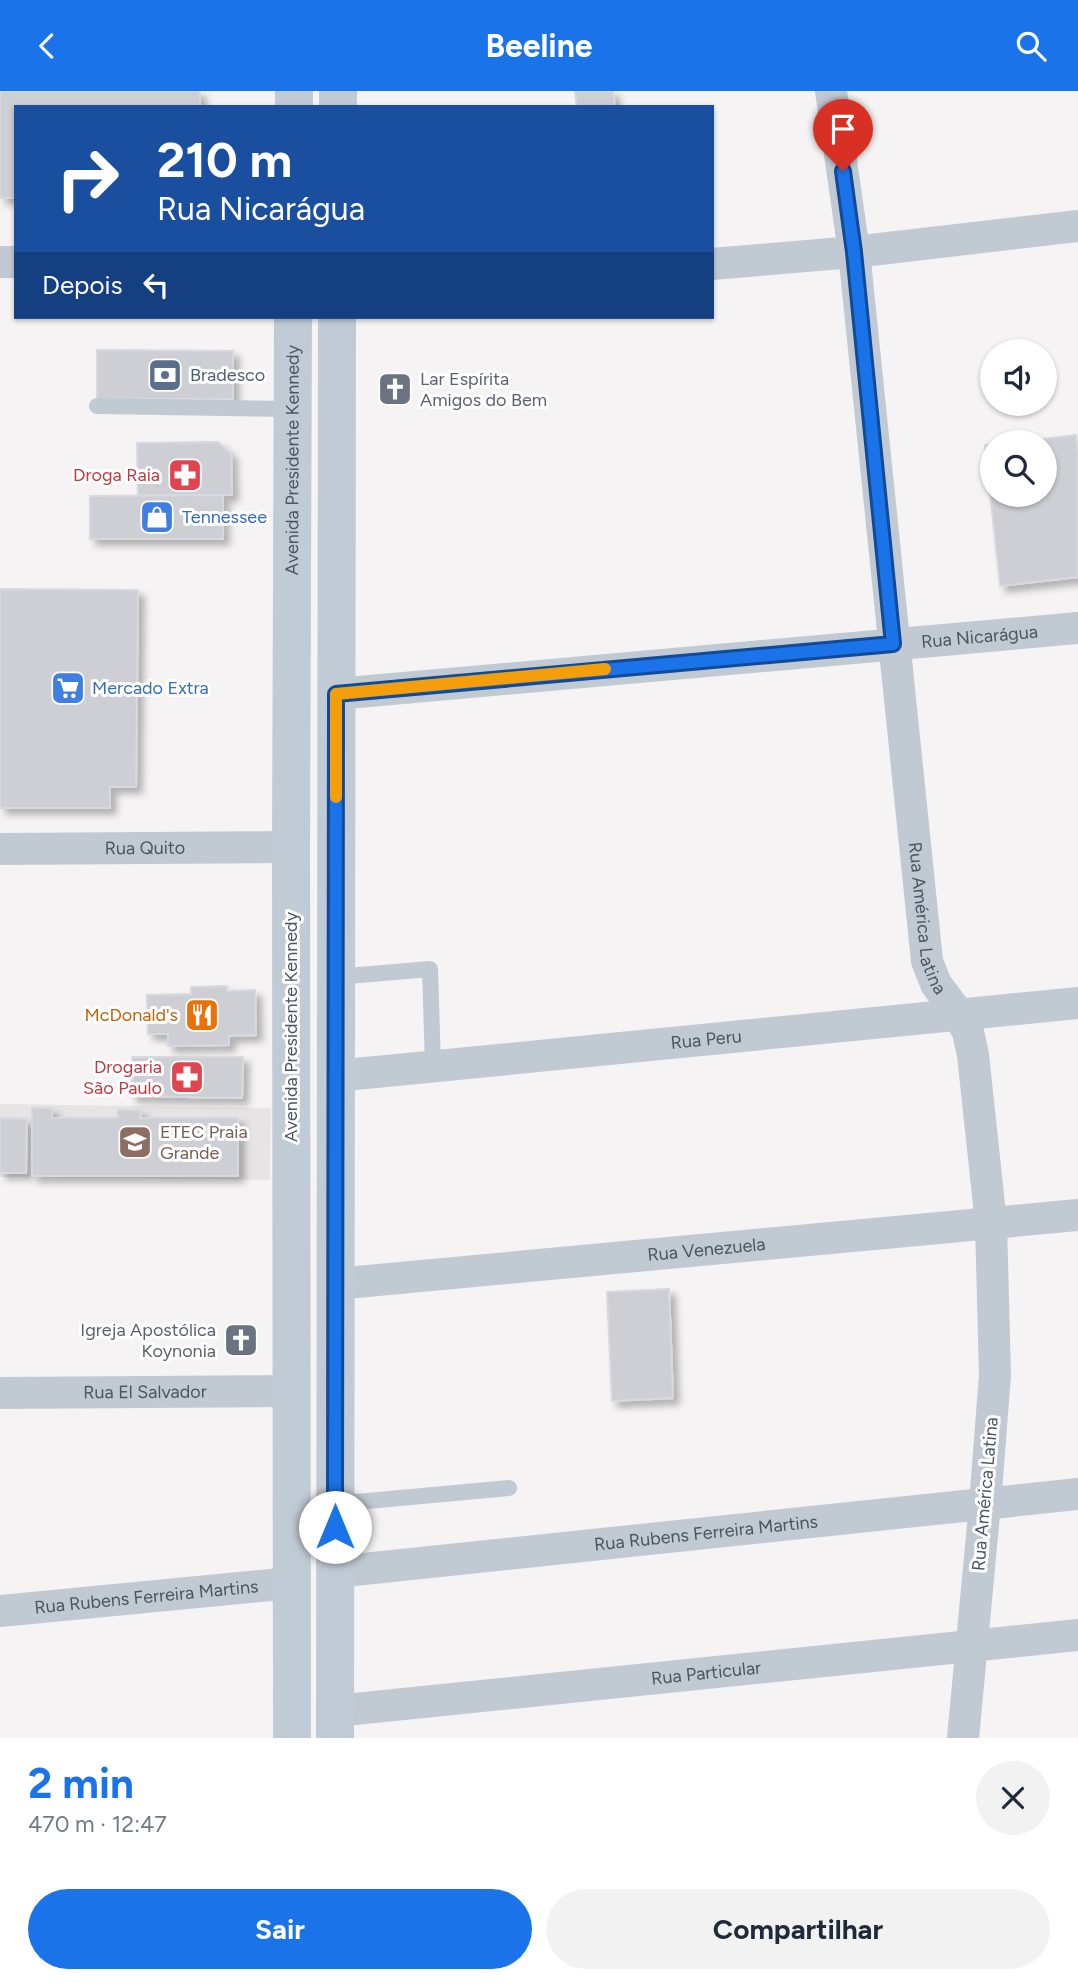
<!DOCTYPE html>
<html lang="pt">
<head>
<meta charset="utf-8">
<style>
	:root { --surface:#fff; --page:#f2f2f3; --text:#1f2937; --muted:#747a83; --accent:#1a73e8 }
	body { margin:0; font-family:Figtree,sans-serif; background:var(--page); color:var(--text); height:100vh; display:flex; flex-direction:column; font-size:26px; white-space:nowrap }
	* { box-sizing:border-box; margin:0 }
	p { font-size:23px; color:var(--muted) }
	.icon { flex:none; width:38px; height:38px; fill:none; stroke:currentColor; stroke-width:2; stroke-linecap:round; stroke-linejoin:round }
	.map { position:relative; height:1647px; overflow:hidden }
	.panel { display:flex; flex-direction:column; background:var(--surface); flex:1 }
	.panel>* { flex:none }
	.banner { position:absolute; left:14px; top:14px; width:700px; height:214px; border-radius:0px; box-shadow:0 2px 5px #0004; background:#1a4fa0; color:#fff; overflow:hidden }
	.controls { position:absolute; left:980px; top:248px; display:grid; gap:14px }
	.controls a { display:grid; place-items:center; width:77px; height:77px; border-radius:50%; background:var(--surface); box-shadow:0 2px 5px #0004; font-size:35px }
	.pin { position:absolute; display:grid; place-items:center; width:60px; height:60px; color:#fff; margin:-72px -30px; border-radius:50% 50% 50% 0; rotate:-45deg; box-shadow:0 0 7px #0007 }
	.pin .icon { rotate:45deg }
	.me { position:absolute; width:77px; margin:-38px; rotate:0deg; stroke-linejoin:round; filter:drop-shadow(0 0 5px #0008) }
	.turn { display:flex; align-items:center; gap:24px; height:147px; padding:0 28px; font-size:32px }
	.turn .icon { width:91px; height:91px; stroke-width:2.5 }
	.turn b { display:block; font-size:49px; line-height:60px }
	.then { display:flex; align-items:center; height:66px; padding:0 28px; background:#0003; gap:14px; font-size:26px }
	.round { display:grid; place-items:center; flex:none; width:74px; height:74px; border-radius:37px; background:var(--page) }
	.headline { display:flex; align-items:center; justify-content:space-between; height:119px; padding:0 28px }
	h1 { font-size:42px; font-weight:700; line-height:52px; color:var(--accent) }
	.cta { display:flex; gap:14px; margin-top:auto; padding:14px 28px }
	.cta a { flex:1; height:80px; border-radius:42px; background:var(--accent); color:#fff; font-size:28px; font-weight:700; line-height:80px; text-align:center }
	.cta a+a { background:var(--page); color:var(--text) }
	header { display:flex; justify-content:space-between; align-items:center; height:91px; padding:0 28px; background:var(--accent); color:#fff; font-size:32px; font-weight:700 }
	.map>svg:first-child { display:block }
</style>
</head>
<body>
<header><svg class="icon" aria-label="back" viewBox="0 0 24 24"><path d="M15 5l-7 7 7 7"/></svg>Beeline<svg class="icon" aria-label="search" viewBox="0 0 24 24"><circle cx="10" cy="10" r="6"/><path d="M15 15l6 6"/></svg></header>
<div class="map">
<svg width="1078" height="1647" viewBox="0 0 1078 1647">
	<defs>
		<filter id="shadow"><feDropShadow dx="6" dy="6" stdDeviation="3.5" flood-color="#0004"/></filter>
	</defs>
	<rect width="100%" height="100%" fill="#f5f3f3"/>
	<path fill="#e6e4e5" d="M0,1013L271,1017L270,1089L0,1086Z"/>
	<path fill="#cdcfd5" stroke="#d7d9de" stroke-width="2" filter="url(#shadow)" d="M0,0H200V16H16V107H0Z
		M575,0H613L615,16H577Z
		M97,259L233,260V308H97Z
		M1076,344L1078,365V486L1000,495L985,354L992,353V404H1045V352H1005Z
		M218,351L231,363L232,404H138L137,352Z
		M223,404V448H90V405Z
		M0,498L138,499L136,696H110V717H0Z
		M227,895V900L255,899L256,944L229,945V954L168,955V943H148L147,904L191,903V896Z
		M132,966H243L242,1007L131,1005Z
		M32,1017H52V1027H118V1019H141L140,1027H238V1085H32Z
		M0,1027L27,1028L26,1082H0Z
		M669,1198L673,1307L612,1310L607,1201Z"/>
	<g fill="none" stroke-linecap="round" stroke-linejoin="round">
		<path stroke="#c1cad2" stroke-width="16" d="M97,315L293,318
			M335,886L430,878L433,975
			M335,1413L509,1397"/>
		<g stroke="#c1cad2" stroke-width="32">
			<path id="s1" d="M831,0L854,161L927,870L936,893L959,924L968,941L973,964L991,1132L995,1284L985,1413L963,1647"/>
			<path d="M0,171H16"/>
			<path d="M712,173L854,161L1078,135"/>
			<path id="s2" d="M336,603L1078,537"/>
			<path id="s3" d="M0,758L291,756"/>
			<path id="s4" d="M335,985L1078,912"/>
			<path id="s5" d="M335,1193L1078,1124"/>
			<path id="s6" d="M0,1302L291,1300"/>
			<path id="s7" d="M335,1481L1078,1403"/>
			<path id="s8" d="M0,1520L291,1492"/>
			<path id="s9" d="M335,1620L1078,1544"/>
		</g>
		<g stroke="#c1cbd6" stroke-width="38">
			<path d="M294,16V0"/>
			<path d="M338,16V0"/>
			<path id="s10" d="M292,1647L291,756L293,226"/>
			<path d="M335,1647L337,226"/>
		</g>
	</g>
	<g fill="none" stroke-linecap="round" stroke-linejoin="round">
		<g stroke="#114b97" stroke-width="18">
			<path id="route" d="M335,1436L336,603L893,553L854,161L843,80"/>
		</g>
		<use href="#route" stroke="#1a73e8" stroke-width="12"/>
		<path stroke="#f59e0b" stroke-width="12" d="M336,706V603L605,578"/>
	</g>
	<defs>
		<g id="bank-square" transform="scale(1.75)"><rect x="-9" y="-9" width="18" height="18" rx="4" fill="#5c6f8a" stroke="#fff"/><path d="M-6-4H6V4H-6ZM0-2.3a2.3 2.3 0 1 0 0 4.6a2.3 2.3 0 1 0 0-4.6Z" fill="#fff"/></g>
		<g id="church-square" transform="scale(1.75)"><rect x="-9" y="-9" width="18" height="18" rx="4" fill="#6b7280" stroke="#fff"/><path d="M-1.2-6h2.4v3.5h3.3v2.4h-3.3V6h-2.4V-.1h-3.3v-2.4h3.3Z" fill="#fff"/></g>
		<g id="pharmacy-square" transform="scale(1.75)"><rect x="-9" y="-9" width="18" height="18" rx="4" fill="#e0444e" stroke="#fff"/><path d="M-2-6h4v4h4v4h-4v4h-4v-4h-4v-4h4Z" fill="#fff"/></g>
		<g id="shop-square" transform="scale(1.75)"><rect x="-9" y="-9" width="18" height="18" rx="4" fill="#3f7fe0" stroke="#fff"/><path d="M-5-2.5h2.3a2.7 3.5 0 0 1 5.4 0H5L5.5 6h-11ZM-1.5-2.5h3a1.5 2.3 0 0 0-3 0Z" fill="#fff"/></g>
		<g id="supermarket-square" transform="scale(1.75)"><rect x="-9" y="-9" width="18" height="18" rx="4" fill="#3f7fe0" stroke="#fff"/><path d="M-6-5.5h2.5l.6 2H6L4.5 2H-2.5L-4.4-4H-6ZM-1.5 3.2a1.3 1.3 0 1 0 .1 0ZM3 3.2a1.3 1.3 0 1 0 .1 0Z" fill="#fff"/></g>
		<g id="restaurant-square" transform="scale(1.75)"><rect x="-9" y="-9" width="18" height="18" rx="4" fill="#e8710a" stroke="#fff"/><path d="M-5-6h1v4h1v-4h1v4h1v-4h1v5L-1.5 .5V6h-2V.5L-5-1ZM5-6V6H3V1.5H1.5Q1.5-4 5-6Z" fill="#fff"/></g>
		<g id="school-square" transform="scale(1.75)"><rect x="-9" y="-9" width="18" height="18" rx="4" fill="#8d6e63" stroke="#fff"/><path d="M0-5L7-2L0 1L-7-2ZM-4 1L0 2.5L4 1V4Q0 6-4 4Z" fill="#fff"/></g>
	</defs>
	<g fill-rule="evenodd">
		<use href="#bank-square" x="165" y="284"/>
		<use href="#church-square" x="395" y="298"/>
		<use href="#pharmacy-square" x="185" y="384"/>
		<use href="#shop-square" x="157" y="426"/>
		<use href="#supermarket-square" x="68" y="597"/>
		<use href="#restaurant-square" x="202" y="924"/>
		<use href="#pharmacy-square" x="187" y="986"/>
		<use href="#school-square" x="135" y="1051"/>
		<use href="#church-square" x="241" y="1249"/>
	</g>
	<g text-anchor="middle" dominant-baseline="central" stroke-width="6" stroke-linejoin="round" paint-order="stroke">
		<g font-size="18" fill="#4e5e75" stroke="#fff" text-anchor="start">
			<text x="190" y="284">Bradesco</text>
		</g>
		<g font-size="18" fill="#5b616d" stroke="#fff" text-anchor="start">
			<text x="420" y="288">Lar Espírita<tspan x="420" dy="21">Amigos do Bem</tspan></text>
			<text x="216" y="1239" text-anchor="end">Igreja Apostólica<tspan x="216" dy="21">Koynonia</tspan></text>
		</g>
		<g font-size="18" fill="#4a5661" stroke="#fff">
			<text stroke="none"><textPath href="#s10" startOffset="1278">Avenida Presidente Kennedy</textPath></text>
			<text stroke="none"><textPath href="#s2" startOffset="646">Rua Nicarágua</textPath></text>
			<text stroke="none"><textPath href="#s3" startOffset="145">Rua Quito</textPath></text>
			<text stroke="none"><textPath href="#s1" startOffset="833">Rua América Latina</textPath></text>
			<text transform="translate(291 936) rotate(-90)">Avenida Presidente Kennedy</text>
			<text stroke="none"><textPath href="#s4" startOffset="373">Rua Peru</textPath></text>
			<text stroke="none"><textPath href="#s5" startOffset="373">Rua Venezuela</textPath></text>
			<text stroke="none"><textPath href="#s6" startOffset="145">Rua El Salvador</textPath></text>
			<text transform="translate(985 1403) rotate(-85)">Rua América Latina</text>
			<text stroke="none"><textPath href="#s7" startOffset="373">Rua Rubens Ferreira Martins</textPath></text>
			<text stroke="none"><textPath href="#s8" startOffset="147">Rua Rubens Ferreira Martins</textPath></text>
			<text stroke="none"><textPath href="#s9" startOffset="373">Rua Particular</textPath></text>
		</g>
		<g font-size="18" fill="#be3a42" stroke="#fff" text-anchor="end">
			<text x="160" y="384">Droga Raia</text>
			<text x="162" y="976">Drogaria<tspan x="162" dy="21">São Paulo</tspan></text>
		</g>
		<g font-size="18" fill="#366cbe" stroke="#fff" text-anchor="start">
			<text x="182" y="426">Tennessee</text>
			<text x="92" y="597">Mercado Extra</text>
		</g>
		<g font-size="18" fill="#c56008" stroke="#fff" text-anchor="end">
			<text x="178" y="924">McDonald's</text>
		</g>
		<g font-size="18" fill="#785e54" stroke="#fff" text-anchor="start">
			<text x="160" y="1041">ETEC Praia<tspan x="160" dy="21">Grande</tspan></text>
		</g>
	</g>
</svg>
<div class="controls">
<a><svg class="icon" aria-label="sound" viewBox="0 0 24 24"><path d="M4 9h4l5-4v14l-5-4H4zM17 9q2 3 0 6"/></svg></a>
<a><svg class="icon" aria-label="search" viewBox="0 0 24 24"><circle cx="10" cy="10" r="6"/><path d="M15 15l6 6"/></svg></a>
</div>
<div class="pin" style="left:843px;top:80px;background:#d93025"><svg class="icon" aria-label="arrive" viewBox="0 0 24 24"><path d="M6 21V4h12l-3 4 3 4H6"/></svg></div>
<svg class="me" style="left:335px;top:1436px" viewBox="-20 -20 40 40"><circle r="19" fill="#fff"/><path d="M0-13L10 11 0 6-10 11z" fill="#1a73e8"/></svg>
<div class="banner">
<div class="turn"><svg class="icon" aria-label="right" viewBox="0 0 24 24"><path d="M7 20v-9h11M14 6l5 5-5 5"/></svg><div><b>210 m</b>Rua Nicarágua</div></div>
<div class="then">Depois<svg class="icon" aria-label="left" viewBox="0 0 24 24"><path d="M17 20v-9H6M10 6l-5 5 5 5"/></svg></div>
</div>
</div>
<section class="panel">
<div class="headline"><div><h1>2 min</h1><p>470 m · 12:47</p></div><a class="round"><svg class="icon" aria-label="close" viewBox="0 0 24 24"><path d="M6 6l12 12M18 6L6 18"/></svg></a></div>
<div class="cta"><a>Sair</a><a>Compartilhar</a></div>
</section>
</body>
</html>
